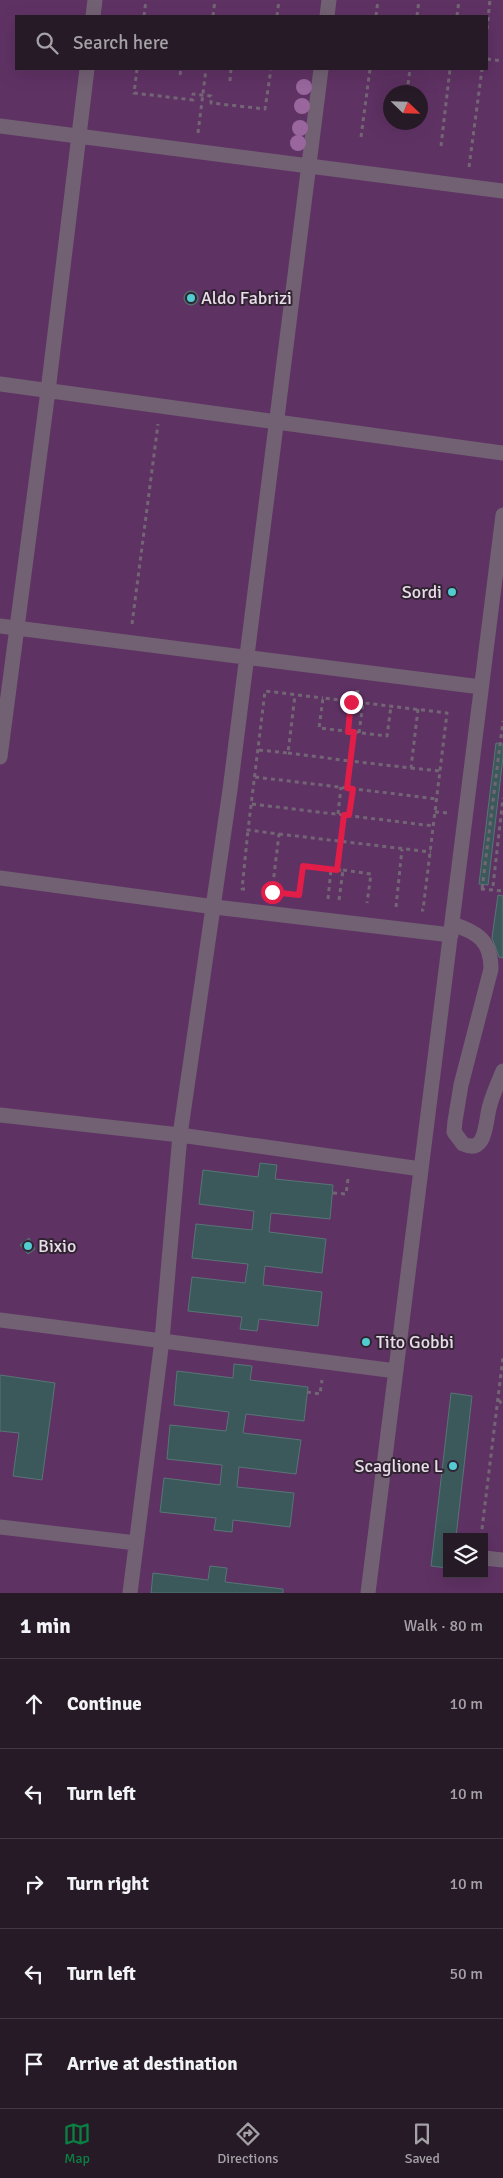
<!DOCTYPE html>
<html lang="en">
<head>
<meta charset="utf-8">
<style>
	:root { --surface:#261a26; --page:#2e232e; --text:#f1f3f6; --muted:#a4a1a7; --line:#423843; --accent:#0b8043 }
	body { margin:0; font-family:Signika,sans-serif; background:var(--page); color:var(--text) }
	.controls { position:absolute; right:15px; bottom:15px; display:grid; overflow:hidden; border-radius:0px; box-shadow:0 5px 20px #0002 }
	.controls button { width:45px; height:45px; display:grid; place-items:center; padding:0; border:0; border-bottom:1px solid var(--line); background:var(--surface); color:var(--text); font:25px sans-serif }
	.compass { position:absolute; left:383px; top:85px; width:45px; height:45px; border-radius:50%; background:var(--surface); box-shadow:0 5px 20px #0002; rotate:113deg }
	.stop { position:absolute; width:15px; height:15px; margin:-11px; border:4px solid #e11d48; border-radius:50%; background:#fff }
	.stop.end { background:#e11d48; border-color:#fff; box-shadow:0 1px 5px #0008 }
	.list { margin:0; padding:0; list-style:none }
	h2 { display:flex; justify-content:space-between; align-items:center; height:65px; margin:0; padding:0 20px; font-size:21px }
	h2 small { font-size:16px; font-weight:400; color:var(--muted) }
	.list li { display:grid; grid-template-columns:32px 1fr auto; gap:15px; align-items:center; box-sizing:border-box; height:90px; padding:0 20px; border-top:1px solid var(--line) }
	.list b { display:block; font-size:19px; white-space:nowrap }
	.list em { font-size:16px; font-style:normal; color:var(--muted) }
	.icon { flex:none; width:28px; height:28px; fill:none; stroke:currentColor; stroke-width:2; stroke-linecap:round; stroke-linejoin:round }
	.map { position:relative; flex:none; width:503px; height:1593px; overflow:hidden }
	.search { position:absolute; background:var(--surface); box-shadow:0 5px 20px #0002; left:15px; right:15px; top:15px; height:55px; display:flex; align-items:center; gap:12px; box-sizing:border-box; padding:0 18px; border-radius:0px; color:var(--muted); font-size:19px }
	.sheet { height:515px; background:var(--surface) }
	nav { display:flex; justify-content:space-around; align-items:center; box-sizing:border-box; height:70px; border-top:1px solid var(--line); background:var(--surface); font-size:14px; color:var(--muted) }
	nav a { display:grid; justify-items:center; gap:2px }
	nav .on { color:var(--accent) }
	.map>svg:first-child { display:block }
	.green { fill:#5f3264; fill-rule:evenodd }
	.building { fill:#3b595a; stroke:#577576 }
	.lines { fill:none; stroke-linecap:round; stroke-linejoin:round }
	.path { stroke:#736674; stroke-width:3; stroke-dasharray:4 4; stroke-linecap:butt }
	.minor { stroke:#726173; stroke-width:15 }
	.tree { fill:#99679e }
	.route { stroke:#e11d48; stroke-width:6 }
	.poi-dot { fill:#51ccd1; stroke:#322333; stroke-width:2 }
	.labels { text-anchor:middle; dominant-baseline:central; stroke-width:4; stroke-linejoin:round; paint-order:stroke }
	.poi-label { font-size:18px; fill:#e7dde8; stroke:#322333; text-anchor:start }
</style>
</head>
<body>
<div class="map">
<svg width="503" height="1593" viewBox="0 0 503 1593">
	<rect width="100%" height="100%" fill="#322333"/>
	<path class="green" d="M0,0H503V1593H0ZM16,16H487V69H16ZM390,92H420V122H390ZM447,1537H484V1574H447Z"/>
	<path class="building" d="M184 298a7 7 0 1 1 14 0a7 7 0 1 1-14 0Z
		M449,587L457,588L456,596L447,595Z
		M496,743L503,744V757L488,885L479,884Z
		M498,895L503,896V958L499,957L492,938Z
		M260,1163L277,1165L275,1179L333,1185L330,1219L271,1213L269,1232L326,1239L322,1273L265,1266L263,1285L322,1292L318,1326L259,1319L257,1331L240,1329L242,1317L188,1311L192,1277L245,1283L248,1264L192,1258L196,1224L252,1230L254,1211L199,1204L203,1170L258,1177Z
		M29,1238L35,1249L28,1254L20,1245Z
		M234,1364L252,1366L250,1380L308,1387L304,1421L246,1414L243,1433L301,1440L296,1474L239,1467L237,1487L294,1493L290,1527L233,1520L232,1532L214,1530L216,1518L160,1512L164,1478L220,1485L222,1465L167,1459L170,1425L226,1431L229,1412L174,1405L177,1371L233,1378Z
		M0,1375L55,1383L42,1480L13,1476L19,1433L0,1431Z
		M451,1393L472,1396L456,1537H447V1568L431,1566Z
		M210,1566L227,1568L225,1582L283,1589V1593H151L153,1573L208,1580Z"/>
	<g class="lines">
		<path class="path" d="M144,16L146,0
			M213,16L215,0
			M277,16L279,0
			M376,16L378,0
			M417,16L419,0
			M457,16L459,0
			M487,29L490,0
			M487,59L503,61
			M137,69L134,93L193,100V94L211,96V103L265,109L271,69
			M180,75L181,69
			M230,81L231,69
			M407,92L410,69
			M403,125L404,122
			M198,133L206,69
			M361,137L370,69
			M441,146L450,69
			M469,167L482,69
			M132,624L158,424
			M356,702L358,690
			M418,709L411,768L350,761L347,788L437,799
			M348,732L351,701
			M354,732L387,736L391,706
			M359,733L363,703
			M259,750L288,753L295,695
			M288,753L350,761L354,732L319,728L323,698L447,713L423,910H421
			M411,768L440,771
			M255,777L347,788
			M252,804L434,826
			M435,812L448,813
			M338,814L341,787
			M349,815L353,789
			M279,834L431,852
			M343,870L371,874L367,903
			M493,886L503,798
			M245,889H242L248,830
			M481,889L503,891
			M482,889L503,721
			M273,892H272L279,834L248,830L265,691L323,698
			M299,895L303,866L331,869
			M328,899L331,869L337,870
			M339,900L343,870H337L344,815
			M396,907L402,849
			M333,1193L346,1194L348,1179
			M307,1392L320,1394L322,1380
			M499,1400L503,1406
			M481,1537L503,1357"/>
		<path class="minor" d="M93,16L95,0
			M327,16L329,0
			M0,126L503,191
			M0,384L503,453
			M0,626L481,687
			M0,757L48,391L87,69
			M0,878L215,907L451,935
			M452,924C477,932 491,940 491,969L461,1085L455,1121L454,1132L463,1144C488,1155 485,1119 490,1105C493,1094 498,1083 503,1071
			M0,1115L180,1135L421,1169
			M0,1320L396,1371
			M0,1527L136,1543
			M484,1558L503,1560
			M130,1593L162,1340L180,1135L230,790L321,69
			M368,1593L503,515"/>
	</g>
	<g class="tree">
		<circle cx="304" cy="87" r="8"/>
		<circle cx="302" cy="106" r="8"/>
		<circle cx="300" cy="128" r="8"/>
		<circle cx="298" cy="143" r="8"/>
	</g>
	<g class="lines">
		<path class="route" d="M272,892L299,895L303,866L337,870L344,815H349L353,789L347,788L354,732H348L351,702"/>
	</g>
	<g class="poi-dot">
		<circle cx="191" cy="298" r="5"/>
		<circle cx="452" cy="592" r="5"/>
		<circle cx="28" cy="1246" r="5"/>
		<circle cx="366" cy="1342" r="5"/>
		<circle cx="453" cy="1466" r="5"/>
	</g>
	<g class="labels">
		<g class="poi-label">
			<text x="201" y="298">Aldo Fabrizi</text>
			<text x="442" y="592" text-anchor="end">Sordi</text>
			<text x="38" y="1246">Bixio</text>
			<text x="376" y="1342">Tito Gobbi</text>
			<text x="443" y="1466" text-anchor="end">Scaglione L</text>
		</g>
	</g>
</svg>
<div class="controls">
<button><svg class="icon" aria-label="layers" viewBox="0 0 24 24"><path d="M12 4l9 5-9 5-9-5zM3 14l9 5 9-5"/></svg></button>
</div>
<svg class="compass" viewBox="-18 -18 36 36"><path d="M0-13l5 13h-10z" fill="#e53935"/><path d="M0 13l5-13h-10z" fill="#a4a1a7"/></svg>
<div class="stop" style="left:272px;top:892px"></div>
<div class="stop end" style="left:351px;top:702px"></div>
<div class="search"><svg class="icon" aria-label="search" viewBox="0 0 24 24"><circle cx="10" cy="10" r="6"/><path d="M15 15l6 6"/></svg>Search here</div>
</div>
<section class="sheet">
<h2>1 min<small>Walk · 80 m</small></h2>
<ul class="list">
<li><svg class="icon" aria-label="ahead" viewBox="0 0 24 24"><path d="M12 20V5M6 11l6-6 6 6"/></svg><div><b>Continue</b></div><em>10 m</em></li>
<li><svg class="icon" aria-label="left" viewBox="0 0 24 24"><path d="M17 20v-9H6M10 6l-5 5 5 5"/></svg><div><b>Turn left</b></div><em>10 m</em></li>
<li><svg class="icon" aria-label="right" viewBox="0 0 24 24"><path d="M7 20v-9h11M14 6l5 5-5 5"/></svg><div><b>Turn right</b></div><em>10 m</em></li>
<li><svg class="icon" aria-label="left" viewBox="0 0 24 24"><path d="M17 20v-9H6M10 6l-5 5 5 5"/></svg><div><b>Turn left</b></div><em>50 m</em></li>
<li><svg class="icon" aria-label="arrive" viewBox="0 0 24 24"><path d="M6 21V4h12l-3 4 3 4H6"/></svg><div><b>Arrive at destination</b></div></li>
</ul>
</section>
<nav>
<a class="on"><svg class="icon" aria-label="map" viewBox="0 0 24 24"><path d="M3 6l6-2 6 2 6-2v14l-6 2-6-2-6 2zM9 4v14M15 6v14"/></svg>Map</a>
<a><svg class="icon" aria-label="directions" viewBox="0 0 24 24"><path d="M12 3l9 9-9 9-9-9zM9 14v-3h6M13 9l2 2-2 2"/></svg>Directions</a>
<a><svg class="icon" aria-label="saved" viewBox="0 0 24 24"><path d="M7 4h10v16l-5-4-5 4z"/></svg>Saved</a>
</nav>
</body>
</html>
